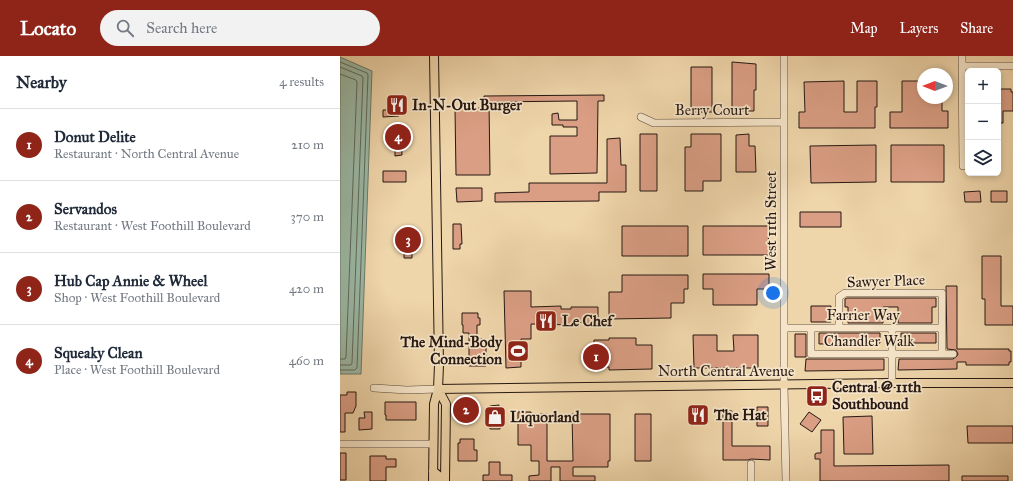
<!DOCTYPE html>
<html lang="en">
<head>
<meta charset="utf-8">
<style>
	:root { --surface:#fff; --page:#f2f2f3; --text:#1f2937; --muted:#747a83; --line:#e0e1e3; --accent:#8f2418 }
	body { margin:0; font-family:"IM FELL Great Primer",serif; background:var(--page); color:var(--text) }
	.controls { position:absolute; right:12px; top:12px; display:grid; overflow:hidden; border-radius:6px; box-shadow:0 2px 6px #0003 }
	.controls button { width:36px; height:36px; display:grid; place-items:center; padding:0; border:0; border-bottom:1px solid var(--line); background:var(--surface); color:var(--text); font:20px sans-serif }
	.compass { position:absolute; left:577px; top:12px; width:36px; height:36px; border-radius:50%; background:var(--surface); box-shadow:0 2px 6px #0003; rotate:270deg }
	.you { position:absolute; left:433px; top:237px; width:14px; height:14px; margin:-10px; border:3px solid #fff; border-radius:50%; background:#1a73e8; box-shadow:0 0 0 6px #1a73e833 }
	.badge { display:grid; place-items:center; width:26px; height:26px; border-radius:50%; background:var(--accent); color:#fff; font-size:13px; font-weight:700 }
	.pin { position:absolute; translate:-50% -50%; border:2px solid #fff; box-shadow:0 1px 4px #0006 }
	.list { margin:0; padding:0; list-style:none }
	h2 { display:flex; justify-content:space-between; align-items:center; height:52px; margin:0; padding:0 16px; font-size:17px }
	h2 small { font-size:13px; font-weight:400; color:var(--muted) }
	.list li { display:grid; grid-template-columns:26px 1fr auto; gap:12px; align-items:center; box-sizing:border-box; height:72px; padding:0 16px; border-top:1px solid var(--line) }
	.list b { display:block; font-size:15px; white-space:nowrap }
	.list p { margin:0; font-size:13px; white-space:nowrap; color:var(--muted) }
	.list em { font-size:13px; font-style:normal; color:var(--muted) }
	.icon { flex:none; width:22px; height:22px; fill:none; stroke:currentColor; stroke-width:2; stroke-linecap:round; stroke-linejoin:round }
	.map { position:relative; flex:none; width:673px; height:425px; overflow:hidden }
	header { display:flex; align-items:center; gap:24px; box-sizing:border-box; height:56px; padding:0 20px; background:var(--accent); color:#fff }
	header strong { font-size:19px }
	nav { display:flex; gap:22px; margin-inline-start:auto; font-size:14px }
	.search { width:280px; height:36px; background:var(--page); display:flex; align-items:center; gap:10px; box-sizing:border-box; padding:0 14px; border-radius:22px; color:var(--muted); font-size:15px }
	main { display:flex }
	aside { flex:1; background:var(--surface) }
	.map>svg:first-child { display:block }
	.water { fill:#9ab9a6; stroke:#6c796b }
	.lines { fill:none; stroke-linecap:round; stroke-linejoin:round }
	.shore { stroke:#60685c; stroke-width:1 }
	.building { fill:#da9e84; stroke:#261813 }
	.minor-casing { stroke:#584739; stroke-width:8 }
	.major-casing { stroke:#261813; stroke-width:10 }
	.minor { stroke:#f5e4c8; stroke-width:7 }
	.major { stroke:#efd5aa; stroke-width:8 }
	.labels { text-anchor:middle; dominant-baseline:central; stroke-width:3.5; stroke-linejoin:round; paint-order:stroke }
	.poi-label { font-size:15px; font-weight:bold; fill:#261813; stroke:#f5e4c8; text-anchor:start }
	.street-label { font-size:15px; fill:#261813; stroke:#f5e4c8 }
</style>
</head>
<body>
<header>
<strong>Locato</strong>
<div class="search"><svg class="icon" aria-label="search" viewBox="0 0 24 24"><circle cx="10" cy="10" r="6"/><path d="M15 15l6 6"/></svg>Search here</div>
<nav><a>Map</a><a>Layers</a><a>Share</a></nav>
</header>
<main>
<aside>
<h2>Nearby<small>4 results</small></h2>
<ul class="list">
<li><span class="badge">1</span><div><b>Donut Delite</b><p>Restaurant · North Central Avenue</p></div><em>210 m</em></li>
<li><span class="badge">2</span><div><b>Servandos</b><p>Restaurant · West Foothill Boulevard</p></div><em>370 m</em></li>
<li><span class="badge">3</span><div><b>Hub Cap Annie &amp; Wheel</b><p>Shop · West Foothill Boulevard</p></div><em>420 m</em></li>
<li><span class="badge">4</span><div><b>Squeaky Clean</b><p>Place · West Foothill Boulevard</p></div><em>460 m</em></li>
</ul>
</aside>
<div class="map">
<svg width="673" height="425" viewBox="0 0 673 425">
	<rect width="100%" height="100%" fill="#efd5aa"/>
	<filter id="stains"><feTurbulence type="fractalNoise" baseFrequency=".005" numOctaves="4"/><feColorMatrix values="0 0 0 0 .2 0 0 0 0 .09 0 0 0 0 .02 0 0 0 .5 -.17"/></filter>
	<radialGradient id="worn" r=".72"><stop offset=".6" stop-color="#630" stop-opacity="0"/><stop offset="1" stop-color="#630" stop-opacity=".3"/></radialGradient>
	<path class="water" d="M0,1L32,15L21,318H0Z"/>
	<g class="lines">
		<path class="shore" d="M0,6L27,17L28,19L17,312L15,314H0
			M0,11L22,20L23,22L12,307L11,309H0
			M0,18L16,24L17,26L6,301L5,303H0"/>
	</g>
	<path class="building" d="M392,6L416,8V34H414V55H392Z
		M351,11H372V56H351Z
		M504,25V56H517V25H537V51H535V72H459V56H465L464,26Z
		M562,25H583V42H602V55H608V72H550V56H562Z
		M658,33H671V36H673V55H663V67H658Z
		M264,39V45H258L257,117L210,118V80H237V71H223V69H212V58L218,57L219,64H237V45L149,46L150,119H116L115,53L144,52V40Z
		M54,42H60L61,56H58L59,60L43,61V54H54Z
		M55,74H61L62,99L55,100Z
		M300,78H317V135H300Z
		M351,78H381V125H363V135H345V91H351Z
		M409,78V90H415L416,116H396V79Z
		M280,82L281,109H286V136H259V145L155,146V137L189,136V127H267V83Z
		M536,89V126L471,127L470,90Z
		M551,89H604V126H551Z
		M43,115H66V126H43Z
		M116,132H142V145L117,146Z
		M640,135L641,146H625L624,136Z
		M651,135H667V146H651Z
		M460,156H501V171H460Z
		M113,168H121L122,188H120V193H113Z
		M282,170H348V200H282Z
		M363,170H428L429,199H363Z
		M64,176H72V202H64Z
		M642,200H661V250H673V269H645V243H642Z
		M363,218H429V233H417V249H373V233H363Z
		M282,219H348V233H344V247H331V262L269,263V236H282Z
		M606,230H617V293H669V295H671V306H669V309H626V306H617V313L558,314L559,303H613L617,300L618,298L616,294L607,293Z
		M164,235H191V251L221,250V253H231V251H258V268H247V266L234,267V269L191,268V283H181V311L166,312Z
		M507,242H596V251H592V267H558V251H543V267H508V251H505V243Z
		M471,250H491V266H471Z
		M122,257H138V262H140V269H137V283H146V310H129V277H123V269H122Z
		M479,277H540V287L479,288Z
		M561,277H596V287H561Z
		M455,278H466V301H455Z
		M353,279H377V295H394L393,279H418V312H354Z
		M269,282H296V289H312V313L269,314V311H254V284H269Z
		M466,303H544V314L465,315Z
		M7,336H16V350L13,357H5V376H0V339H7Z
		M45,346H76V364H46V359H45Z
		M119,349L132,350V357H128V358H119Z
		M159,349L160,373H150V350Z
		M353,350H364L366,351V366L350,367V352Z
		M417,351H428V370H417Z
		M383,355H392V390H430V404L411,403L408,404H383Z
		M24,356H32V373L19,374V362H25Z
		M178,356H191V358H207V405H233L232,358H270V405H268V411H233V420H255V425H220V411H211V425H189V420L199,419V405H191V389H178Z
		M469,356L481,364L472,376L460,368Z
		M295,358H311V405H295Z
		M532,360L533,398H504L503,361Z
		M627,370H673V387H628Z
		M481,374H494V410L609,409V425H480V403H475V398L477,397H481Z
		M120,383H134V394H137V405H118V387H120Z
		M0,397H6V424H0Z
		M30,400H46V403H56V411H46V425H30Z
		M149,406H160V419H172V425H143V419H149Z
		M622,420H668V425H622Z"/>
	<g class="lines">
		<g class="minor-casing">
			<path id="minor" d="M444,0V329L446,425
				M622,0L623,110
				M623,10H673
				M301,61L314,67L444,66
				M445,272H602
				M471,272V298H613
				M499,272V241L505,237H602V298
				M552,272V327
				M34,332L67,334L98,333
				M0,388H93
				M411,425V408"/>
		</g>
		<g class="major-casing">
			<path id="major" d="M98,333L552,327H673
				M98,333L106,348L105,425
				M93,415L98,419L99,425
				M93,425L94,348L98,333L99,309L94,0"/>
		</g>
		<use href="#minor" class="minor"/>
		<use href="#major" class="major"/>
	</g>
	<defs>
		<g id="restaurant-square" transform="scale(1.15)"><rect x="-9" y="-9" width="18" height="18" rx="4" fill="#8f2418" stroke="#f5e4c8"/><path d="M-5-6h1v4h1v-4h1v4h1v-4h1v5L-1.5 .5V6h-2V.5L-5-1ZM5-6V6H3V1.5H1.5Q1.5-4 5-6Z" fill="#fff"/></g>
		<g id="stadium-square" transform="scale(1.15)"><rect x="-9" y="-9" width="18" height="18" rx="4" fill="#8f2418" stroke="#f5e4c8"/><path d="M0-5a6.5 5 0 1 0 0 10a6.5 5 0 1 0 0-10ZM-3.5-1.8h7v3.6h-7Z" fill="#fff"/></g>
		<g id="bus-square" transform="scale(1.15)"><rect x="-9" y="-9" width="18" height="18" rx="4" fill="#8f2418" stroke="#f5e4c8"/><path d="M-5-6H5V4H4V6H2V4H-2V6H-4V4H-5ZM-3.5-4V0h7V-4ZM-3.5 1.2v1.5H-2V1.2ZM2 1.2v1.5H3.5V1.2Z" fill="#fff"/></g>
		<g id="shop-square" transform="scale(1.15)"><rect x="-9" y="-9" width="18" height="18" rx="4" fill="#8f2418" stroke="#f5e4c8"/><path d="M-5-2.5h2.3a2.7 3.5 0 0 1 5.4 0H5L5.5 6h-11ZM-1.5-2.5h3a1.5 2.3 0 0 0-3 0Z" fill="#fff"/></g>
	</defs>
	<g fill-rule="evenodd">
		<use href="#restaurant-square" x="57" y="49"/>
		<use href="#restaurant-square" x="206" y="265"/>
		<use href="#stadium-square" x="178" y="295"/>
		<use href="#bus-square" x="477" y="340"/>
		<use href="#restaurant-square" x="358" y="359"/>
		<use href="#shop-square" x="155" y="361"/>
	</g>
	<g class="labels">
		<g class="poi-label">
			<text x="72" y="49">In-N-Out Burger</text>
			<text x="222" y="265">Le Chef</text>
			<text x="162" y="286" text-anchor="end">The Mind-Body<tspan x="162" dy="17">Connection</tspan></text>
			<text x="492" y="331">Central @ 11th<tspan x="492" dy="17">Southbound</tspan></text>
			<text x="374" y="359">The Hat</text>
			<text x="170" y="361">Liquorland</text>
		</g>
		<g class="street-label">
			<text x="372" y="54">Berry Court</text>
			<text transform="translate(431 165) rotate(-90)">West 11th Street</text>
			<text transform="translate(546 225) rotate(-2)">Sawyer Place</text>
			<text x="523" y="259">Farrier Way</text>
			<text x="529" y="285">Chandler Walk</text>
			<text x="386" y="315">North Central Avenue</text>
		</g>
	</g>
	<rect width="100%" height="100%" filter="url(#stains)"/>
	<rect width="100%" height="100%" fill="url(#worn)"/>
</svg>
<div class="controls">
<button>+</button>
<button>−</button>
<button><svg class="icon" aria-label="layers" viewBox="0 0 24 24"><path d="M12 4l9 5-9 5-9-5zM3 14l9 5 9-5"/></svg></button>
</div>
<svg class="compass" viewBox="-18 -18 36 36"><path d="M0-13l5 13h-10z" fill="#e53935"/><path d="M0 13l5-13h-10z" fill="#747a83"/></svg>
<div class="you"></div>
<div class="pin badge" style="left:256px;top:301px">1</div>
<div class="pin badge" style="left:126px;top:354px">2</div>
<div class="pin badge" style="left:68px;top:184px">3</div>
<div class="pin badge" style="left:58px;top:81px">4</div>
</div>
</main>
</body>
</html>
